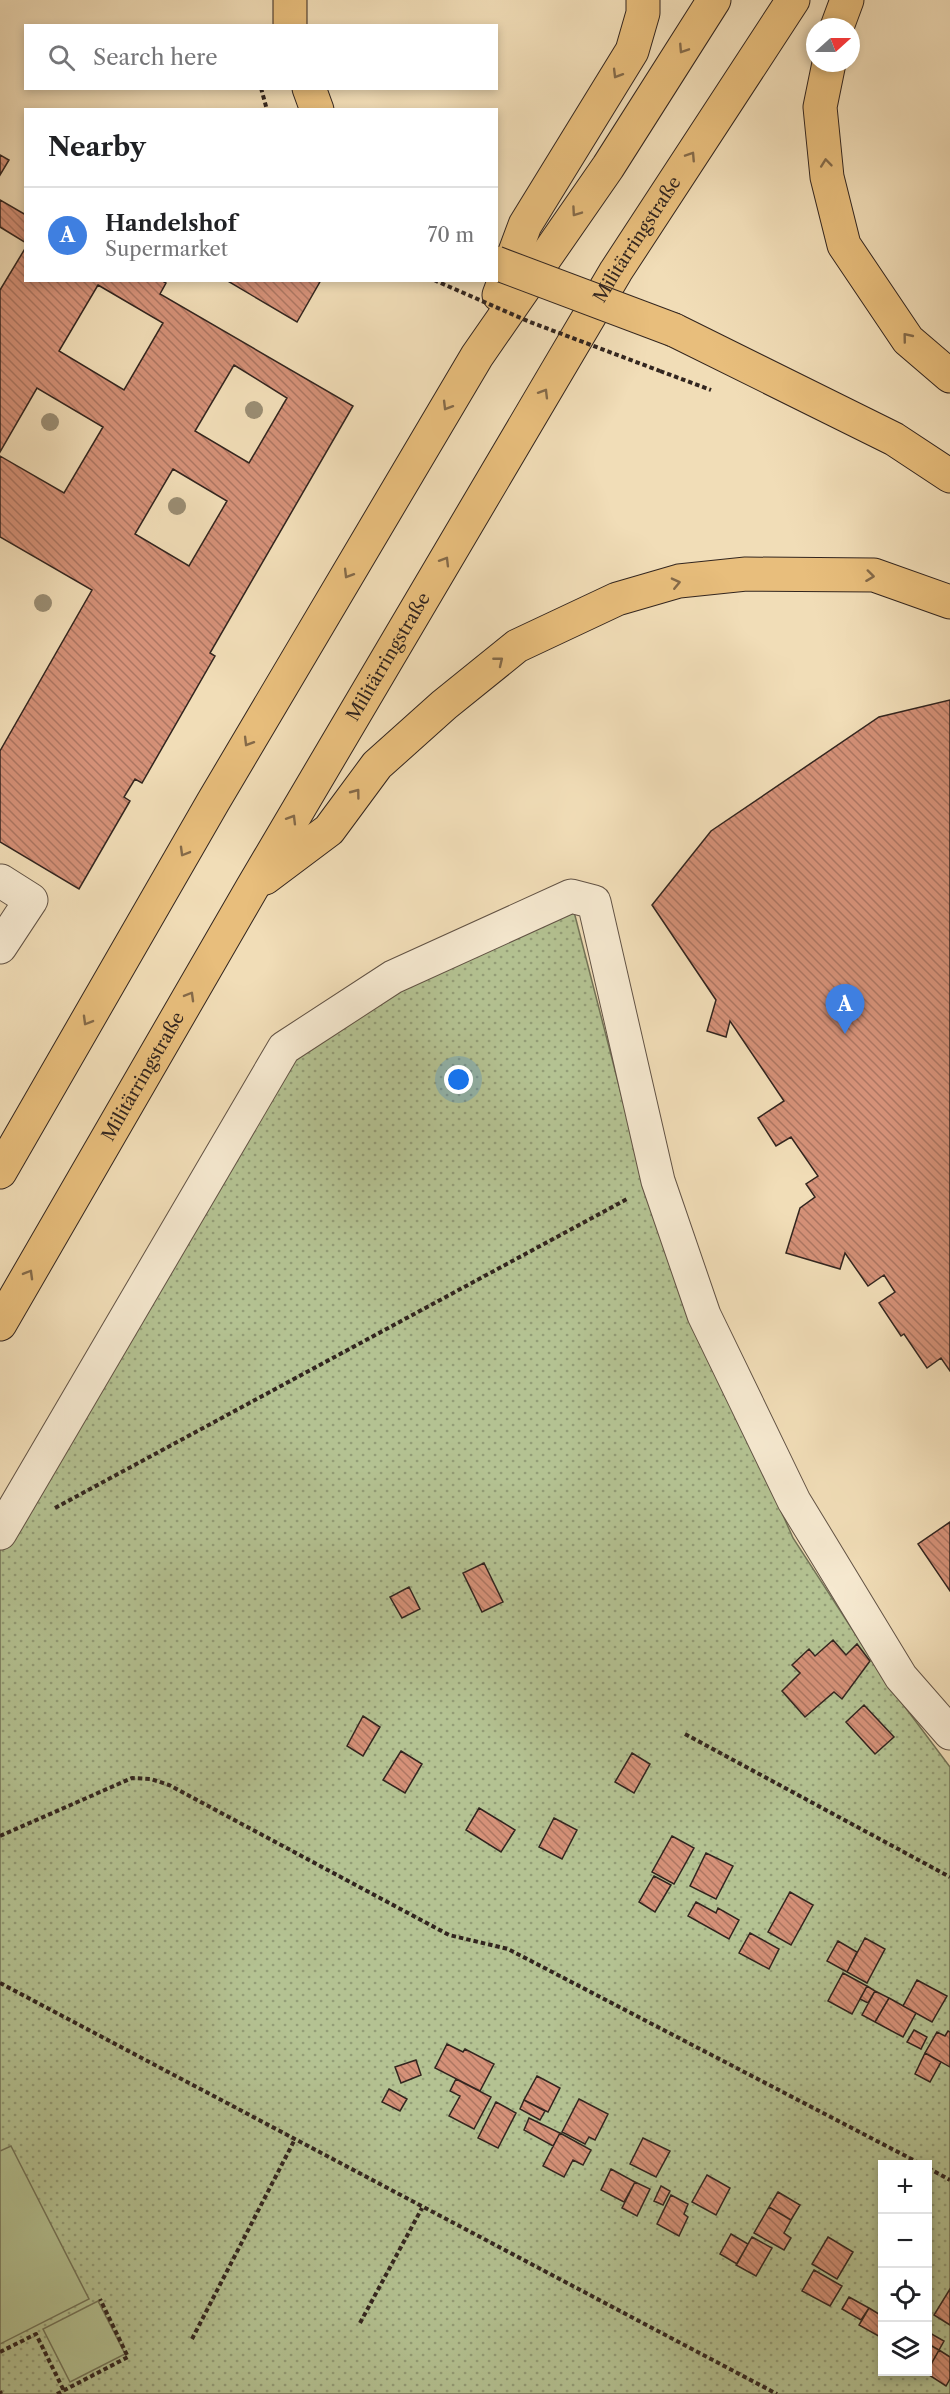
<!DOCTYPE html>
<html lang="en">
<head>
<meta charset="utf-8">
<style>
	:root { --surface:#fff; --page:#f6f6f6; --text:#202124; --muted:#757577; --line:#e0e0e0; --accent:#8f2418 }
	body { margin:0; font-family:"Libre Caslon Text",serif; background:var(--page); color:var(--text) }
	.controls { position:absolute; right:18px; bottom:18px; display:grid; overflow:hidden; border-radius:0px; box-shadow:0 3px 9px #0003 }
	.controls button { width:54px; height:54px; display:grid; place-items:center; padding:0; border:0; border-bottom:2px solid var(--line); background:var(--surface); color:var(--text); font:30px sans-serif }
	.compass { position:absolute; left:806px; top:18px; width:54px; height:54px; border-radius:50%; background:var(--surface); box-shadow:0 3px 9px #0003; rotate:69deg }
	.you { position:absolute; left:459px; top:1080px; width:21px; height:21px; margin:-15px; border:4px solid #fff; border-radius:50%; background:#1a73e8; box-shadow:0 0 0 9px #1a73e833 }
	.badge { display:grid; place-items:center; width:39px; height:39px; border-radius:50%; background:var(--accent); color:#fff; font-size:20px; font-weight:700 }
	.pin { position:absolute; translate:-50% -50px; filter:drop-shadow(0 2px 3px #0008) }
	.pin::after { content:''; position:absolute; top:32px; width:21px; height:18px; background:inherit; clip-path:polygon(0 0,100% 0,50% 100%) }
	.list { margin:0; padding:0; list-style:none }
	h2 { display:flex; justify-content:space-between; align-items:center; height:78px; margin:0; padding:0 24px; font-size:26px }
	h2 small { font-size:20px; font-weight:400; color:var(--muted) }
	.list li { display:grid; grid-template-columns:39px 1fr auto; gap:18px; align-items:center; box-sizing:border-box; height:96px; padding:0 24px; border-top:2px solid var(--line) }
	.list b { display:block; font-size:22px; white-space:nowrap }
	.list p { margin:0; font-size:20px; white-space:nowrap; color:var(--muted) }
	.list em { font-size:20px; font-style:normal; color:var(--muted) }
	.icon { flex:none; width:33px; height:33px; fill:none; stroke:currentColor; stroke-width:2; stroke-linecap:round; stroke-linejoin:round }
	.map { position:relative; flex:none; width:950px; height:2394px; overflow:hidden }
	.search { position:absolute; background:var(--surface); box-shadow:0 3px 9px #0003; left:24px; top:24px; width:474px; height:66px; display:flex; align-items:center; gap:15px; box-sizing:border-box; padding:0 21px; border-radius:0px; color:var(--muted); font-size:22px }
	.panel { position:absolute; background:var(--surface); box-shadow:0 3px 9px #0003; left:24px; top:108px; width:474px; height:174px; border-radius:0px }
	.map>svg:first-child { display:block }
	.park { fill:url(#park-dots); stroke:#737458; stroke-width:1.5; fill-rule:evenodd }
	.pitch { fill:#b4c292; stroke:#737458; stroke-width:1.5 }
	.building { fill:url(#building-back-hatch); stroke:#32251f; stroke-width:1.5; fill-rule:evenodd }
	.lines { fill:none; stroke-linecap:round; stroke-linejoin:round }
	.minor-casing { stroke:#625345; stroke-width:35 }
	.major-casing { stroke:#32251f; stroke-width:35 }
	.highway-casing { stroke:#32251f; stroke-width:35 }
	.path { stroke:#32251f; stroke-width:4; stroke-dasharray:4.5 3; stroke-linecap:butt }
	.minor { stroke:#f6e9d0; stroke-width:33 }
	.major { stroke:#e8be7c; stroke-width:33 }
	.highway { stroke:#e8be7c; stroke-width:33 }
	.major-bridge-casing { stroke:#32251f; stroke-width:35; stroke-linecap:butt }
	.path-bridge { stroke:#32251f; stroke-width:4; stroke-dasharray:4.5 3; stroke-linecap:butt }
	.major-bridge { stroke:#e8be7c; stroke-width:33 }
	.tree { fill:#9a8d73 }
	.oneway { stroke:#846a49 }
	.labels { text-anchor:middle; dominant-baseline:central; stroke-width:4.5; stroke-linejoin:round; paint-order:stroke }
	.street-label { font-size:18px; fill:#32251f; stroke:#f6e9d0 }
</style>
</head>
<body>
<div class="map">
<svg width="950" height="2394" viewBox="0 0 950 2394">
	<defs>
		<pattern id="park-dots" width="8" height="8" patternUnits="userSpaceOnUse" patternTransform="scale(1.5)"><rect width="8" height="8" fill="#b4c292"/><path d="M2 2h.1M6 6h.1" fill="none" stroke="#939d77" stroke-width="1.8" stroke-linecap="round"/></pattern>
		<pattern id="building-back-hatch" width="6" height="6" patternUnits="userSpaceOnUse" patternTransform="scale(1.5)"><rect width="6" height="6" fill="#d59178"/><path d="M-1 5l2 2M0 0l6 6M5-1l2 2" fill="none" stroke="#ad7662"/></pattern>
	</defs>
	<rect width="100%" height="100%" fill="#f1ddb7"/>
	<filter id="stains"><feTurbulence type="fractalNoise" baseFrequency=".00333" numOctaves="4"/><feColorMatrix values="0 0 0 0 .2 0 0 0 0 .09 0 0 0 0 .02 0 0 0 .5 -.17"/></filter>
	<radialGradient id="worn" r=".72"><stop offset=".6" stop-color="#630" stop-opacity="0"/><stop offset="1" stop-color="#630" stop-opacity=".3"/></radialGradient>
	<path class="park" d="M572,904L632,1136L697,1319L793,1538L887,1683L950,1767V2394H0V1533L284,1048ZM882,2164H928V2372H882Z"/>
	<path class="pitch" d="M11,2146L89,2299L0,2344V2151Z
		M98,2301L125,2354L70,2382L43,2329Z"/>
	<path class="building" d="M0,155L9,160L0,175Z
		M0,200L26,215V243L0,227Z
		M26,247V280H161L166,283L160,294L353,406L210,653L215,656L142,783L135,779L124,797L130,801L79,889L0,842V751L92,590L0,537V456L64,493L103,427L37,388L0,452V290ZM98,285L163,323L124,390L59,351ZM234,365L287,398L249,463L195,431ZM173,469L227,501L189,566L135,534Z
		M226,280H321L297,322Z
		M950,700V1371L941,1358L927,1368L904,1334L901,1336L879,1303L895,1292L884,1275L868,1286L845,1253L840,1269L786,1253L800,1208L815,1197L806,1184L818,1176L791,1137L776,1146L758,1118L784,1101L730,1021L726,1037L707,1031L716,1000L652,905L711,831L879,717Z
		M950,1522V1591L918,1544Z
		M484,1563L503,1602L482,1612L463,1573Z
		M409,1587L420,1609L402,1618L390,1597Z
		M833,1640L846,1655L857,1644L870,1661L842,1699L834,1692L805,1717L782,1691L800,1673L792,1665L809,1649L815,1656Z
		M864,1705L894,1737L875,1754L846,1722Z
		M363,1716L380,1727L363,1756L347,1746Z
		M401,1751L422,1764L405,1793L383,1780Z
		M632,1753L650,1764L634,1793L615,1782Z
		M479,1808L515,1830L501,1852L466,1830Z
		M554,1818L577,1830L562,1859L539,1847Z
		M672,1836L694,1848L674,1884L652,1872Z
		M706,1853L733,1866L716,1899L690,1886Z
		M654,1876L671,1885L655,1912L639,1902Z
		M790,1892L813,1905L791,1945L768,1932Z
		M696,1902L716,1913L718,1908L739,1920L729,1939L688,1916Z
		M750,1933L779,1949L769,1969L739,1953Z
		M865,1938L885,1949L867,1983L847,1972Z
		M838,1941L857,1952L847,1972L827,1961Z
		M843,1973L867,1986L852,2014L828,2001Z
		M917,1980L947,1996L932,2022L903,2006Z
		M867,1986L875,1991L868,2003L860,1999Z
		M875,1991L889,1998L875,2022L862,2015Z
		M889,1998L916,2013L903,2037L875,2022Z
		M914,2030L927,2037L921,2049L907,2042Z
		M948,2031L950,2032V2067L925,2053L937,2032L945,2036Z
		M447,2044L463,2052L465,2049L494,2064L480,2091L435,2068Z
		M925,2053L941,2062L930,2082L915,2074Z
		M416,2060L421,2075L401,2083L395,2067Z
		M537,2076L560,2088L548,2112L524,2100Z
		M456,2079L491,2097L474,2129L449,2116L460,2096L450,2091Z
		M389,2089L407,2099L400,2111L382,2102Z
		M579,2099L608,2114L595,2140L589,2137L585,2144L562,2132Z
		M524,2100L545,2111L540,2120L520,2109Z
		M496,2102L516,2113L498,2148L478,2138Z
		M529,2118L560,2133L553,2146L524,2130Z
		M560,2133L591,2150L583,2165L573,2160L564,2177L543,2166Z
		M643,2138L670,2151L656,2177L630,2164Z
		M611,2169L635,2182L624,2202L601,2190Z
		M707,2175L730,2188L716,2215L692,2202Z
		M635,2182L650,2189L637,2216L622,2208Z
		M661,2186L670,2191L663,2205L654,2201Z
		M778,2192L800,2205L791,2220L769,2207Z
		M671,2195L688,2204L684,2214L688,2217L679,2236L657,2224Z
		M769,2207L791,2220L784,2233L791,2238L784,2250L754,2233Z
		M731,2234L748,2244L737,2264L720,2254Z
		M752,2237L772,2248L756,2276L736,2265Z
		M828,2237L853,2252L837,2279L812,2264Z
		M814,2270L842,2286L830,2306L802,2291Z
		M950,2289V2325L934,2315Z
		M849,2297L869,2308L861,2320L842,2309Z
		M869,2308L882,2316V2338L859,2325Z
		M928,2332L944,2341L939,2350L928,2344Z
		M928,2344L939,2350L928,2370Z
		M939,2350L950,2357V2379L946,2386L926,2373Z"/>
	<g class="lines">
		<g class="minor-casing">
			<path id="minor" d="M0,883L1,881L31,900L0,947
				M0,1533L284,1048L393,977L571,896L594,902L658,1181L704,1315L794,1501L901,1677L950,1733"/>
		</g>
		<g class="major-casing">
			<path id="major" d="M290,26V0
				M309,88L317,110
				M674,330L894,439L950,476"/>
		</g>
		<g class="highway-casing">
			<g id="highway">
				<path d="M837,27L847,0"/>
				<path d="M829,63L820,107L827,177L844,245L908,340L950,376"/>
				<path d="M499,295L525,225L632,51L643,13V0"/>
				<path d="M265,878L329,830L377,765L444,705L517,646L617,599L679,581L746,574L874,575L950,602"/>
				<path d="M0,1172L213,802L477,356L608,167L714,0"/>
				<path id="s1" d="M0,1324L252,888L616,271L793,0"/>
			</g>
		</g>
		<path class="path" d="M261,88L267,110
			M660,371L711,390
			M55,1508L629,1198
			M685,1734L950,1877
			M0,1836L132,1778L151,1779L169,1785L449,1935L508,1949L921,2164
			M0,1983L777,2394
			M928,2168L950,2180
			M360,2323L422,2208
			M192,2339L294,2141
			M0,2352L36,2334L64,2391
			M0,2391L1,2394
			M57,2394L128,2357L100,2299"/>
		<use href="#minor" class="minor"/>
		<use href="#major" class="major"/>
		<use href="#highway" class="highway"/>
		<g class="major-bridge-casing">
			<path id="major-bridge" d="M496,263L674,330"/>
		</g>
		<path class="path-bridge" d="M434,280L530,322L660,371"/>
		<use href="#major-bridge" class="major-bridge"/>
	</g>
	<g class="tree">
		<circle cx="254" cy="410" r="9"/>
		<circle cx="50" cy="422" r="9"/>
		<circle cx="177" cy="506" r="9"/>
		<circle cx="43" cy="603" r="9"/>
	</g>
	<defs><path id="oneway-chevron" d="M-2-3.5L2.5 0L-2 3.5" fill="none" stroke-width="1.6" stroke-linecap="round" stroke-linejoin="round" transform="scale(1.5)"/></defs>
	<g class="oneway">
		<use href="#oneway-chevron" transform="translate(683 49) rotate(123)"/>
		<use href="#oneway-chevron" transform="translate(617 74) rotate(121)"/>
		<use href="#oneway-chevron" transform="translate(691 156) rotate(-57)"/>
		<use href="#oneway-chevron" transform="translate(826 163) rotate(-96)"/>
		<use href="#oneway-chevron" transform="translate(576 212) rotate(125)"/>
		<use href="#oneway-chevron" transform="translate(907 337) rotate(-129)"/>
		<use href="#oneway-chevron" transform="translate(544 393) rotate(-59)"/>
		<use href="#oneway-chevron" transform="translate(447 406) rotate(121)"/>
		<use href="#oneway-chevron" transform="translate(445 561) rotate(-59)"/>
		<use href="#oneway-chevron" transform="translate(348 574) rotate(121)"/>
		<use href="#oneway-chevron" transform="translate(870 576) rotate(7)"/>
		<use href="#oneway-chevron" transform="translate(676 583) rotate(-13)"/>
		<use href="#oneway-chevron" transform="translate(499 661) rotate(-39)"/>
		<use href="#oneway-chevron" transform="translate(248 742) rotate(121)"/>
		<use href="#oneway-chevron" transform="translate(356 793) rotate(-53)"/>
		<use href="#oneway-chevron" transform="translate(292 819) rotate(-59)"/>
		<use href="#oneway-chevron" transform="translate(184 852) rotate(120)"/>
		<use href="#oneway-chevron" transform="translate(190 996) rotate(-60)"/>
		<use href="#oneway-chevron" transform="translate(87 1021) rotate(120)"/>
		<use href="#oneway-chevron" transform="translate(29 1274) rotate(-60)"/>
	</g>
	<g class="labels">
		<g class="street-label">
			<text stroke="none"><textPath href="#s1" startOffset="1258">Militärringstraße</textPath></text>
			<text stroke="none"><textPath href="#s1" startOffset="772">Militärringstraße</textPath></text>
			<text stroke="none"><textPath href="#s1" startOffset="286">Militärringstraße</textPath></text>
		</g>
	</g>
	<rect width="100%" height="100%" filter="url(#stains)"/>
	<rect width="100%" height="100%" fill="url(#worn)"/>
</svg>
<div class="controls">
<button>+</button>
<button>−</button>
<button><svg class="icon" aria-label="locate" viewBox="0 0 24 24"><circle cx="12" cy="12" r="6"/><path d="M12 2v4M12 18v4M2 12h4M18 12h4"/></svg></button>
<button><svg class="icon" aria-label="layers" viewBox="0 0 24 24"><path d="M12 4l9 5-9 5-9-5zM3 14l9 5 9-5"/></svg></button>
</div>
<svg class="compass" viewBox="-18 -18 36 36"><path d="M0-13l5 13h-10z" fill="#e53935"/><path d="M0 13l5-13h-10z" fill="#757577"/></svg>
<div class="you"></div>
<div class="pin badge" style="left:845px;top:1034px;background:#3f7fe0">A</div>
<div class="search"><svg class="icon" aria-label="search" viewBox="0 0 24 24"><circle cx="10" cy="10" r="6"/><path d="M15 15l6 6"/></svg>Search here</div>
<section class="panel">
<h2>Nearby<small></small></h2>
<ul class="list">
<li><span class="badge" style="background:#3f7fe0">A</span><div><b>Handelshof</b><p>Supermarket</p></div><em>70 m</em></li>
</ul>
</section>
</div>
</body>
</html>
